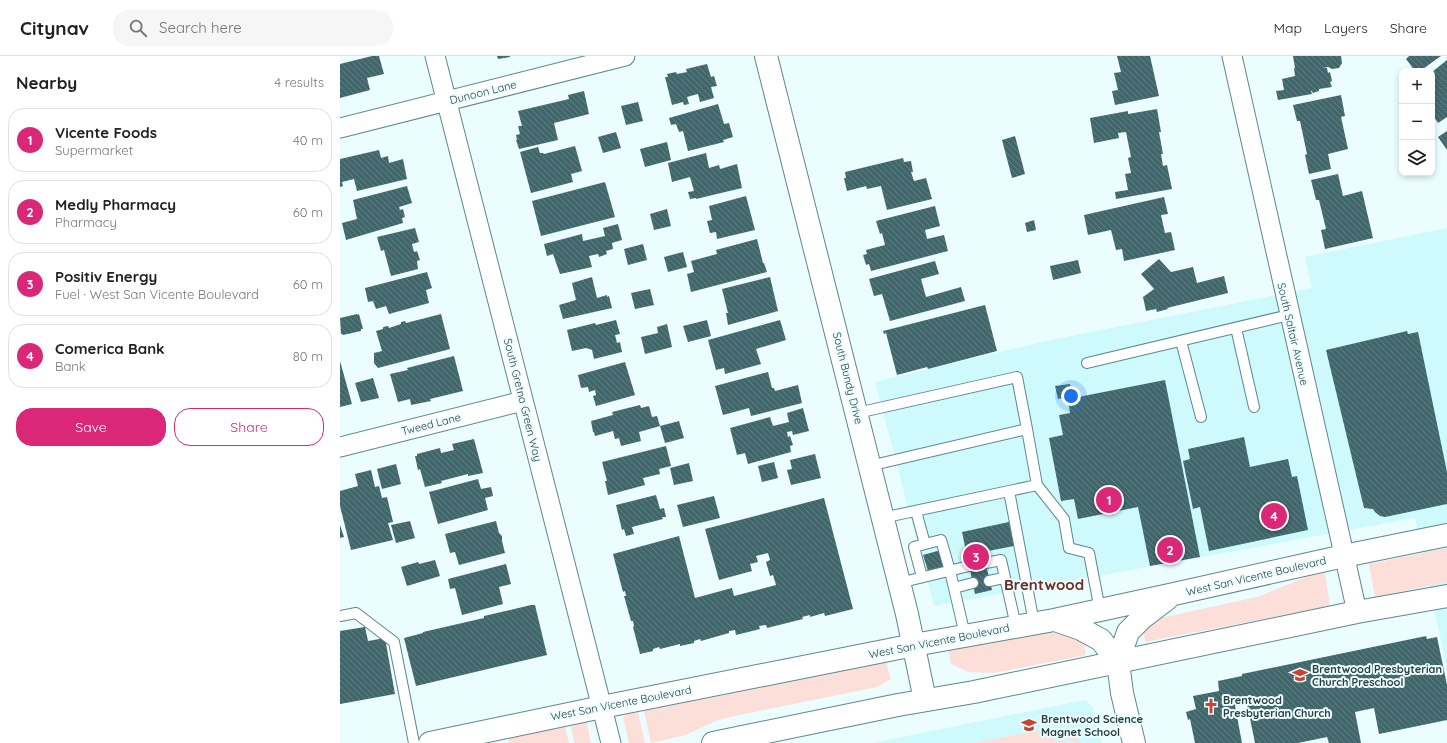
<!DOCTYPE html>
<html lang="en">
<head>
<meta charset="utf-8">
<style>
	:root { --surface:#fff; --page:#f6f6f6; --text:#202124; --muted:#757577; --line:#e0e0e0; --accent:#db2777 }
	body { margin:0; font-family:Quicksand,sans-serif; background:var(--page); color:var(--text) }
	.controls { position:absolute; right:12px; top:12px; display:grid; overflow:hidden; border-radius:8px; box-shadow:0 2px 6px #0003 }
	.controls button { width:36px; height:36px; display:grid; place-items:center; padding:0; border:0; border-bottom:1px solid var(--line); background:var(--surface); color:var(--text); font:20px sans-serif }
	.you { position:absolute; left:731px; top:340px; width:14px; height:14px; margin:-10px; border:3px solid #fff; border-radius:50%; background:#1a73e8; box-shadow:0 0 0 6px #1a73e833 }
	.badge { display:grid; place-items:center; width:26px; height:26px; border-radius:50%; background:var(--accent); color:#fff; font-size:13px; font-weight:700 }
	.pin { position:absolute; translate:-50% -50%; border:2px solid #fff; box-shadow:0 1px 4px #0006 }
	.list { margin:0; padding:0; list-style:none }
	h2 { display:flex; justify-content:space-between; align-items:center; height:52px; margin:0; padding:0 16px; font-size:17px }
	h2 small { font-size:13px; font-weight:400; color:var(--muted) }
	.list li { display:grid; grid-template-columns:26px 1fr auto; gap:12px; align-items:center; box-sizing:border-box; height:64px; margin:0 8px 8px; padding:0 8px; border:1px solid var(--line); border-radius:16px }
	.list b { display:block; font-size:15px; white-space:nowrap }
	.list p { margin:0; font-size:13px; white-space:nowrap; color:var(--muted) }
	.list em { font-size:13px; font-style:normal; color:var(--muted) }
	.actions { display:flex; gap:8px; padding:12px 16px }
	.actions a { flex:1; padding:9px 0; border:1px solid var(--accent); border-radius:16px; text-align:center; font-size:14px; color:var(--accent) }
	.actions .main { background:var(--accent); color:#fff }
	.icon { flex:none; width:22px; height:22px; fill:none; stroke:currentColor; stroke-width:2; stroke-linecap:round; stroke-linejoin:round }
	.map { position:relative; flex:none; width:1107px; height:687px; overflow:hidden }
	header { display:flex; align-items:center; gap:24px; box-sizing:border-box; height:56px; padding:0 20px; background:var(--surface); border-bottom:1px solid var(--line) }
	header strong { font-size:19px }
	nav { display:flex; gap:22px; margin-inline-start:auto; font-size:14px }
	.search { width:280px; height:36px; background:var(--page); display:flex; align-items:center; gap:10px; box-sizing:border-box; padding:0 14px; border-radius:16px; color:var(--muted); font-size:15px }
	main { display:flex }
	aside { flex:1; background:var(--surface) }
	.map>svg:first-child { display:block }
	.built { fill:#cef9fd }
	.green { fill:#fddfda }
	.building { fill:url(#building-back-hatch) }
	.lines { fill:none; stroke-linecap:round; stroke-linejoin:round }
	.service-casing { stroke:#5e878b; stroke-width:12 }
	.minor-casing { stroke:#5e878b; stroke-width:21 }
	.tertiary-casing { stroke:#5e878b; stroke-width:24 }
	.secondary-casing { stroke:#5e878b; stroke-width:24 }
	.service { stroke:#fff; stroke-width:10 }
	.minor { stroke:#fff; stroke-width:19 }
	.tertiary { stroke:#fff; stroke-width:22 }
	.secondary { stroke:#fff; stroke-width:22 }
	.labels { text-anchor:middle; dominant-baseline:central; stroke-width:4; stroke-linejoin:round; paint-order:stroke }
	.street-label { font-size:11px; fill:#2d3e40; stroke:#ebfdfe }
	.poi-label { font-size:11px; font-weight:bold; fill:#2d3e40; stroke:#ebfdfe; text-anchor:start }
	.district-label { font-size:15px; font-weight:bold; fill:#702b22; stroke:#ebfdfe }
</style>
</head>
<body>
<header>
<strong>Citynav</strong>
<div class="search"><svg class="icon" aria-label="search" viewBox="0 0 24 24"><circle cx="10" cy="10" r="6"/><path d="M15 15l6 6"/></svg>Search here</div>
<nav><a>Map</a><a>Layers</a><a>Share</a></nav>
</header>
<main>
<aside>
<h2>Nearby<small>4 results</small></h2>
<ul class="list">
<li><span class="badge">1</span><div><b>Vicente Foods</b><p>Supermarket</p></div><em>40 m</em></li>
<li><span class="badge">2</span><div><b>Medly Pharmacy</b><p>Pharmacy</p></div><em>60 m</em></li>
<li><span class="badge">3</span><div><b>Positiv Energy</b><p>Fuel · West San Vicente Boulevard</p></div><em>60 m</em></li>
<li><span class="badge">4</span><div><b>Comerica Bank</b><p>Bank</p></div><em>80 m</em></li>
</ul>
<div class="actions"><a class="main">Save</a><a>Share</a></div>
</aside>
<div class="map">
<svg width="1107" height="687" viewBox="0 0 1107 687">
	<defs>
		<pattern id="building-back-hatch" width="6" height="6" patternUnits="userSpaceOnUse"><rect width="6" height="6" fill="#40686c"/><path d="M-1 5l2 2M0 0l6 6M5-1l2 2" fill="none" stroke="#607f82"/></pattern>
	</defs>
	<rect width="100%" height="100%" fill="#ebfdfe"/>
	<path class="built" d="M1107,172V614L1075,462L594,550L535,326L706,285L972,232L965,201Z
		M745,644L753,651L762,687H532Z"/>
	<path class="green" d="M1107,492V526L1035,541L1029,508Z
		M985,517L990,550L805,586L803,573L816,563L917,541L966,521Z
		M703,576C719,577 730,578 744,588L746,599L654,617L628,616L611,608L608,594Z
		M546,606L551,623L537,631L390,661L375,665L346,679L311,687L304,655Z
		M298,656L305,687H289L283,661L287,658Z
		M243,667H247L251,687H234L231,670Z
		M225,671L229,687H169L168,682Z
		M713,672C725,674 733,678 741,687C729,687 726,680 714,679L715,686L723,684L727,687H633Z"/>
	<path class="building" d="M32,0H39L44,18L27,22L30,34L0,42V8Z
		M157,0H170V1L158,3Z
		M777,0H810L819,40L775,49L772,35L778,34L774,17L781,16Z
		M953,0H1001L1002,7L999,12L992,13L988,11L983,12H987L988,17L990,16L992,25L990,26L992,31L979,33V35L973,37L972,35H971L972,38L938,44L936,35L944,34L942,23L955,20L954,12H955Z
		M1069,0H1101L1080,15H1075L1066,3Z
		M1107,4V61L1098,67L1092,58V16Z
		M367,8L371,21L374,20L377,30L371,31L374,42L360,46L358,38L347,41L349,48L344,49L343,46L332,49L325,21H328L327,18L336,16L337,18L347,16L346,13Z
		M244,35L249,58L214,67L218,84L179,93L176,84H177L176,79L180,78L178,70H182L178,55L229,43L228,39Z
		M1001,39L1005,60L1001,61L1008,93L988,98L991,113L969,118L965,99L967,98L960,65H957L953,49Z
		M298,46L303,65L286,69L281,50Z
		M378,48L384,68L389,67L393,81L383,84L384,86L348,95L343,75L339,76L336,68L331,69L329,62Z
		M817,53L821,76H819L823,98H821L823,110L827,109L832,133L776,143L775,136L788,134L785,118L791,117L788,102L791,101L786,76L778,77L779,82L754,87L750,62L788,55V58Z
		M1107,75V94L1098,81Z
		M276,76L281,92L263,97L258,81Z
		M675,80L685,118L672,122L662,84Z
		M327,86L331,104L305,111L300,93Z
		M235,90L242,115L231,118L233,126L191,137L180,96L198,91L200,97H203L204,98Z
		M39,94L41,102L48,100L49,107L63,103L67,123L17,135L14,123L2,126L3,130L0,131V103Z
		M366,97L369,112L379,109L380,113L397,108L402,132L356,143V142L350,143L348,136L354,135L350,121L332,126L328,107Z
		M563,102L564,106L571,105L573,116H571L574,125L586,122L592,143L547,154L541,130L527,133L526,130L507,135L504,122H506L505,116Z
		M998,118L1003,140L1022,135L1033,182L985,193L981,174L986,173L979,144H976L971,124Z
		M265,126L275,161L201,180L192,145Z
		M67,130L72,147L59,151L60,154L63,153L65,161L62,162L63,167L6,184L2,167L17,163L13,144Z
		M406,140L415,174L377,183L376,176L370,177L367,165L372,164L369,150Z
		M824,141L828,158L821,159L825,177L831,176L835,194L784,205L782,193L776,194L771,174L748,179L744,159Z
		M595,150L600,170L585,174L587,183L604,179L608,195L531,215L529,208L526,209L523,199L527,198L526,194L545,189L542,177L540,178L536,165Z
		M327,153L331,170L314,174L310,158Z
		M694,164L696,174L687,176L685,167Z
		M278,168L282,184L272,187L273,193L266,195L267,198L259,201L258,198L249,200L252,211L220,218L213,198L207,200L204,188L242,178L243,185L265,180L263,172Z
		M75,172L79,186L72,188L74,196L77,195L80,204L77,205L78,213L51,220L44,194L41,195L37,181Z
		M417,183L423,207H424L427,216L351,236L347,218L354,216L351,205L377,198L376,194Z
		M303,188L307,204L288,209L284,193Z
		M343,196L347,211L328,216L324,201Z
		M819,203L831,216L853,211L857,227L884,220L888,237L827,252L828,253L817,256L816,253L806,255L803,241L814,233L801,218Z
		M738,204L741,217L713,224L710,210Z
		M595,205L599,218L581,223L586,241L621,231L625,245L550,265L542,238L534,240L529,223Z
		M87,216L92,232L86,234L89,247L49,258L46,250L36,253L33,245L28,246L25,232Z
		M252,221L257,242L267,239V241L269,240L272,252L223,263L219,249L236,244L232,227Z
		M430,221L438,255L388,269L386,257H388L382,233Z
		M310,233L314,249L295,253L291,237Z
		M645,249L657,295L588,313L587,311L557,319L546,277L544,278L543,275Z
		M101,258L110,293L38,312L34,307V297L42,295L36,275L43,273V271L48,270L49,272L61,268V266L65,265L66,267Z
		M17,259L19,258L23,273H21V275L3,279L2,278H1L0,262L17,258Z
		M276,264L280,278L275,279L277,287L280,286L282,296L254,303L252,294L246,292L232,295L227,274L255,267L256,269Z
		M367,264L371,280L348,286L343,270Z
		M440,264L446,284L416,293L421,308L385,318L384,312L376,314L368,284Z
		M327,268L332,291L305,298L301,281L318,277L317,271Z
		M1067,275L1068,278L1078,276L1107,416V448L1045,461L1040,460L1035,456L1033,453L1024,452L986,294Z
		M114,300L123,335L90,343L91,345L71,349L70,343L58,346L50,318L68,314L67,312Z
		M0,305L12,348L0,351Z
		M285,306L295,339L256,350L253,340L256,339L255,334L249,336L248,331L241,332L238,319Z
		M428,316L432,332H434L435,335L458,329L462,347L411,360L409,352L383,359L375,330Z
		M33,322L39,342L21,346L15,327Z
		M825,324L860,501L810,510L798,451L738,463L734,443L721,445L709,382L723,379L719,359L730,357L728,343Z
		M730,328L733,340L718,343L715,330Z
		M300,349L301,352L309,350L312,361L317,360L320,370L299,376L301,385L281,390L279,382L275,383L273,375L255,380L254,376H253L251,365L273,359L272,356Z
		M463,352L469,375L453,379L452,375L447,376L448,381L450,380L453,389L450,390L451,396L408,408L405,397L397,399L390,372L430,361L433,370L449,366L447,357Z
		M339,365L344,382L325,387L320,370Z
		M904,381L910,411L948,403L952,421L957,420L968,474L869,495L860,451L853,453L843,405L850,403L848,393Z
		M134,383L143,417L128,420V418L101,425L102,427L85,431L80,413L78,414L75,400H77V398L100,392L101,397L114,394L112,388Z
		M326,390L331,410L319,413L320,418L303,422L305,429L268,439L265,425H267L262,406Z
		M475,398L481,422L451,429L447,414L452,413L450,404Z
		M434,406L438,422L422,426L418,410Z
		M349,407L353,425L334,429L330,412Z
		M56,408L61,428L42,433L37,413Z
		M31,414L35,431L39,430L42,442L47,441L53,466L48,467L53,484L11,494L0,450V435L18,430L15,418Z
		M138,423L141,433L151,431L152,435L153,440L145,442L148,454L98,468L89,436Z
		M316,439L320,453L324,452L326,461H322L323,463L292,471L294,478L286,480L284,473L282,474L276,449Z
		M374,440L380,462L343,471L337,449Z
		M484,442L513,553L485,560L484,557L470,561V559L462,561L463,563L427,572L426,569L419,570L420,573L396,579L395,574L389,575V577L361,585L360,583L354,585V587L340,590V588L320,593L319,591L313,593V595L300,598L293,571L294,570L293,565H291L284,540H286L285,535L283,536L273,498L339,480L355,542L392,532L394,540L436,529L433,519L430,520L426,506L430,504L428,497L416,500L418,506L410,508L412,515L379,524L365,473Z
		M70,465L75,482L56,487L51,469Z
		M156,465L159,477L162,480V485L165,497L119,509L115,496L110,497L105,478Z
		M669,466L674,490L643,496L652,534L635,538L622,476Z
		M0,469L4,481L0,482Z
		M601,494L605,511L588,515L583,499Z
		M95,504L100,520L67,530L61,511L78,506L79,508Z
		M166,508L171,528L159,531L163,548L122,559L115,532L110,533L108,523Z
		M191,549H195L207,599L76,630L64,582L83,577V576L144,562V560Z
		M25,571L28,585L45,582L55,638L0,648V575Z
		M1086,580L1087,583L1097,581L1107,629V664L1039,678L1034,652L1015,656L1021,687H989L987,681L958,687H915L907,648L895,650L902,687H855L850,663L848,664L846,656L856,653L853,640L879,635L878,625L902,620V618Z"/>
	<g class="lines">
		<g class="service-casing">
			<path id="service" d="M896,272L914,351
				M841,285L861,361
				M747,307L949,259
				M517,357L677,321L687,373
				M529,410L687,373L697,429L724,463L729,492L749,497L760,554
				M669,435L697,429
				M576,455L585,488L601,484L610,515L625,579
				M542,462L669,435L694,567
				M646,507L661,504L676,570
				M582,521L574,491L585,488
				M649,525L664,522
				M559,527L629,510
				M614,532L633,527
				M0,560L16,557L54,586L74,687"/>
		</g>
		<g class="minor-casing">
			<path id="minor" d="M95,0L271,687
				M892,0L1017,556
				M0,72L285,0
				M0,391L183,345"/>
		</g>
		<g class="tertiary-casing">
			<path id="tertiary" d="M426,0L567,558L585,644
				M778,606L782,637L794,687"/>
		</g>
		<g class="secondary-casing">
			<path id="secondary" d="M715,564L741,573L761,584L778,606
				M778,606L788,576L802,562L827,543
				M90,687L262,651L574,589L714,564L834,538L1004,500L1107,479
				M373,687L558,649L634,636L1017,556L1107,540"/>
		</g>
		<use href="#service" class="service"/>
		<use href="#minor" class="minor"/>
		<use href="#tertiary" class="tertiary"/>
		<use href="#secondary" class="secondary"/>
	</g>
	<defs>
		<g id="school-bare" transform="scale(1.2)"><path d="M0-5L7-2L0 1L-7-2ZM-4 1L0 2.5L4 1V4Q0 6-4 4Z" fill="#cd4131" stroke="#ebfdfe" stroke-width="2.5" paint-order="stroke"/></g>
		<g id="church-bare" transform="scale(1.2)"><path d="M-1.2-6h2.4v3.5h3.3v2.4h-3.3V6h-2.4V-.1h-3.3v-2.4h3.3Z" fill="#cd4131" stroke="#ebfdfe" stroke-width="2.5" paint-order="stroke"/></g>
	</defs>
	<g fill-rule="evenodd">
		<use href="#school-bare" x="960" y="619"/>
		<use href="#church-bare" x="871" y="650"/>
		<use href="#school-bare" x="689" y="669"/>
	</g>
	<g class="labels">
		<g class="street-label">
			<text transform="translate(143 36) rotate(-14)">Dunoon Lane</text>
			<text transform="translate(953 278) rotate(77)">South Saltair Avenue</text>
			<text transform="translate(508 322) rotate(76)">South Bundy Drive</text>
			<text transform="translate(183 344) rotate(76)">South Gretna Green Way</text>
			<text transform="translate(91 368) rotate(-14)">Tweed Lane</text>
			<text transform="translate(916 520) rotate(-13)">West San Vicente Boulevard</text>
			<text transform="translate(599 585) rotate(-11)">West San Vicente Boulevard</text>
			<text transform="translate(281 647) rotate(-11)">West San Vicente Boulevard</text>
		</g>
		<g class="poi-label">
			<text x="972" y="613">Brentwood Presbyterian<tspan x="972" dy="13">Church Preschool</tspan></text>
			<text x="883" y="644">Brentwood<tspan x="883" dy="13">Presbyterian Church</tspan></text>
			<text x="701" y="663">Brentwood Science<tspan x="701" dy="13">Magnet School</tspan></text>
		</g>
		<g class="district-label">
			<text x="704" y="528">Brentwood</text>
		</g>
	</g>
</svg>
<div class="controls">
<button>+</button>
<button>−</button>
<button><svg class="icon" aria-label="layers" viewBox="0 0 24 24"><path d="M12 4l9 5-9 5-9-5zM3 14l9 5 9-5"/></svg></button>
</div>
<div class="you"></div>
<div class="pin badge" style="left:769px;top:444px">1</div>
<div class="pin badge" style="left:830px;top:494px">2</div>
<div class="pin badge" style="left:636px;top:501px">3</div>
<div class="pin badge" style="left:934px;top:460px">4</div>
</div>
</main>
</body>
</html>
